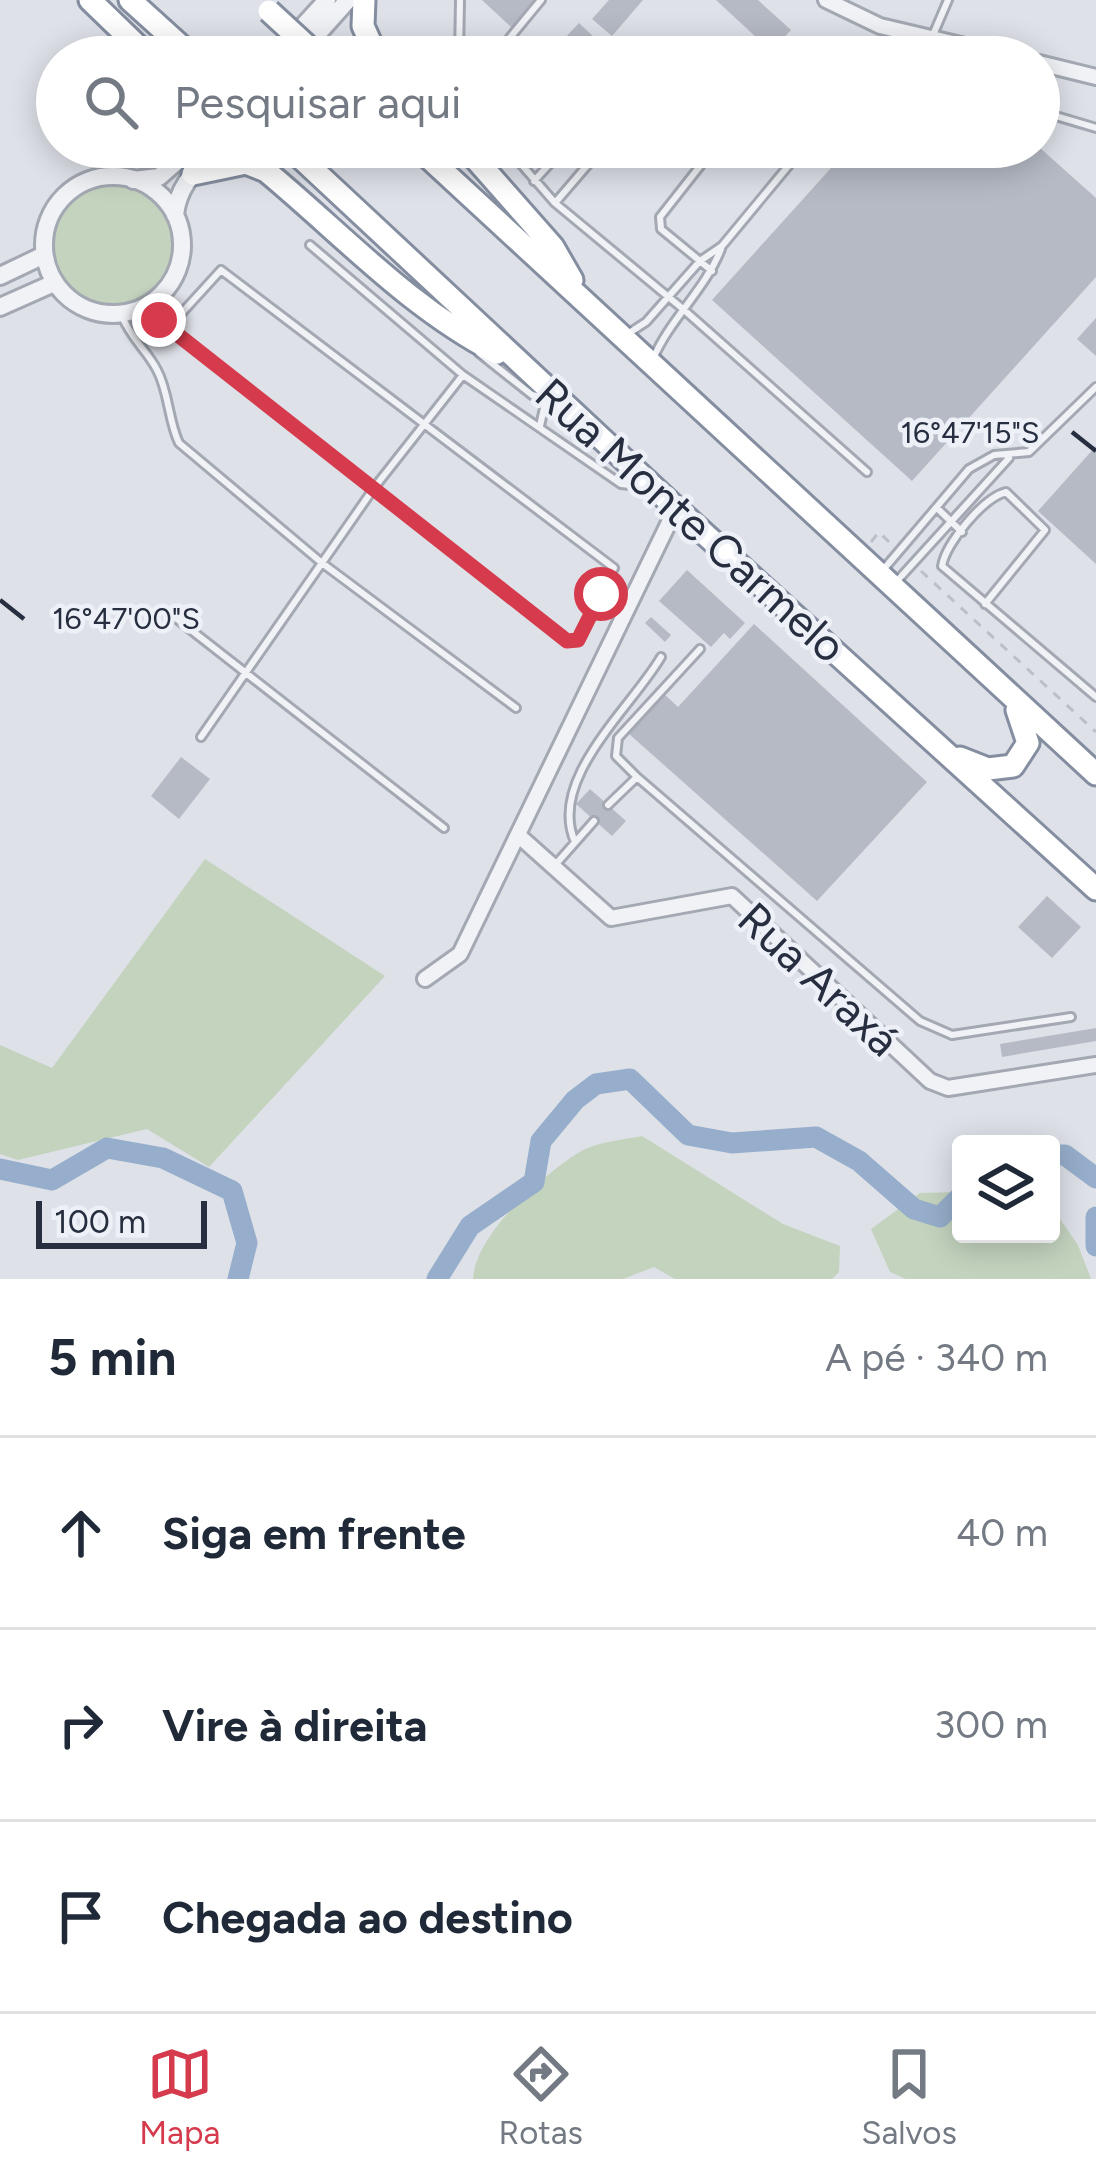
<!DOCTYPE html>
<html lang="pt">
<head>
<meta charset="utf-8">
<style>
	:root { --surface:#fff; --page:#f2f2f3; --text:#1f2937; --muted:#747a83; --line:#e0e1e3; --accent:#d53b4c }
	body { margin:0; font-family:Figtree,sans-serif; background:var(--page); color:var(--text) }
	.controls { position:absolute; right:36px; bottom:36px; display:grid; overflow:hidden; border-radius:12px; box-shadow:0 6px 30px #0003 }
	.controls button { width:108px; height:108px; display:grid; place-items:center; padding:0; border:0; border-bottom:3px solid var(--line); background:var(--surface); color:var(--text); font:60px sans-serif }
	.scale { position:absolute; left:36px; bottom:30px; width:171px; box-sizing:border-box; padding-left:12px; border:6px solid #262e40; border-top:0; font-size:33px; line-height:42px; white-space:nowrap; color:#262e40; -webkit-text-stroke:9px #edf0f6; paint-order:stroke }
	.stop { position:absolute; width:36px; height:36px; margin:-27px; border:9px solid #d53b4c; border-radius:50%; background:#fff }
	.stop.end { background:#d53b4c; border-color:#fff; box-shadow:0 3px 12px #0008 }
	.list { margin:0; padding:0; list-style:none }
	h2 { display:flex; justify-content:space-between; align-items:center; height:156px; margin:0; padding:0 48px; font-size:51px }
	h2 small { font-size:39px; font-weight:400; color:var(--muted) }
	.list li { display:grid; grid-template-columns:78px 1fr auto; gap:36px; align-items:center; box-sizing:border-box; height:192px; padding:0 48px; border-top:3px solid var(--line) }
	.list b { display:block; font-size:45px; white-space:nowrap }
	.list em { font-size:39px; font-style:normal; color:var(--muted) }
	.icon { flex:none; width:66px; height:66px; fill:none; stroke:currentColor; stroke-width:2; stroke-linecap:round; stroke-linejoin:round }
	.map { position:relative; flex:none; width:1096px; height:1279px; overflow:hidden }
	.search { position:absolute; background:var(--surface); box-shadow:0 6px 30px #0003; left:36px; right:36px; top:36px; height:132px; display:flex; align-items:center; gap:30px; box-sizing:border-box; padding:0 42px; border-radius:66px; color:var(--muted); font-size:45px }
	.sheet { height:732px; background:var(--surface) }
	nav { display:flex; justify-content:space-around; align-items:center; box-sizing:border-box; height:168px; border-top:3px solid var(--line); background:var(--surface); font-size:33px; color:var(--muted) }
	nav a { display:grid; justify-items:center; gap:6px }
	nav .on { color:var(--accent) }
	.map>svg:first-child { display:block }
	.green { fill:#c3d3be }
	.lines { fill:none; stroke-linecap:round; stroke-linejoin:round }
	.river { stroke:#96aecb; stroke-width:21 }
	.building { fill:#b5bac5 }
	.service-casing { stroke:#a3a8b2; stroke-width:12 }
	.minor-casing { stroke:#a3a8b2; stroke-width:20 }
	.tertiary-casing { stroke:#a3a8b2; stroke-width:22 }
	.trunk-casing { stroke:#848ea0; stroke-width:27 }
	.path { stroke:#bcbfc7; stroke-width:3; stroke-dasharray:9 9; stroke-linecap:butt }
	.service { stroke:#f1f2f6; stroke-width:6 }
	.minor { stroke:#f1f2f6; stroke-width:14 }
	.tertiary { stroke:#f1f2f6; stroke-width:16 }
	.trunk { stroke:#fff; stroke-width:21 }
	.trunk-bridge-casing { stroke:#848ea0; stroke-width:27; stroke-linecap:butt }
	.trunk-bridge { stroke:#fff; stroke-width:21 }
	.route { stroke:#d53b4c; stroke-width:15 }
	.ticks { fill:none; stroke:#262e40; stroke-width:4.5 }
	.labels { text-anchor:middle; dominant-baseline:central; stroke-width:9; stroke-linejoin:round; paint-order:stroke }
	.street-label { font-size:45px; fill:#262e40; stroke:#edf0f6 }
	.ticks-label { font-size:30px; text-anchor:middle; fill:#262e40; stroke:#edf0f6; stroke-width:9; stroke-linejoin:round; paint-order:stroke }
</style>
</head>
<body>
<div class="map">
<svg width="1096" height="1279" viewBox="0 0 1096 1279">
	<rect width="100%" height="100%" fill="#dee1e8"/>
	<path class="green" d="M50 246a61 61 0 1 1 122 0a61 61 0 1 1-122 0Z
		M205,859L385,976L209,1167L147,1129L18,1160L0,1154V1045L52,1068Z
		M642,1136L783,1224L840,1246L839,1272L832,1279H675L654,1267L623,1279H473C475,1234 542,1176 578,1153C595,1142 623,1140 642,1136Z
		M961,1192V1234H1051V1206L1078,1245L1091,1279H906L890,1272L871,1229L920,1193Z"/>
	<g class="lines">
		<path class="river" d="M1051,1155H1065L1096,1178
			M0,1169L52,1180L107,1148L163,1158L232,1191L247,1243L238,1279
			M1096,1217V1246
			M437,1279L470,1226L534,1182L541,1141L575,1100L596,1084L630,1079L688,1135L732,1143L816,1137L859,1161L914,1209L940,1217L961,1196"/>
	</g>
	<path class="building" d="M482,0H536L511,27Z
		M609,0H643L612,36L592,19Z
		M716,0H758L791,30L771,51Z
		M579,23L598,41L583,57H547Z
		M850,147H1039L1096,198V277L912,481L712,300Z
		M1096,318V356L1077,339Z
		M1096,446V564L1038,511Z
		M687,570L745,623L730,639L724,633L711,647L659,601Z
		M651,617L671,635L665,642L645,623Z
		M754,624L927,782L817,901L628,733L664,694L678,707Z
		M181,757L210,779L179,819L151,796Z
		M590,789L626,821L612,836L576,804Z
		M1047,896L1081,927L1052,958L1018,927Z
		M1096,1028V1041L1002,1057L1000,1044Z"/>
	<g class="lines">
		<g class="service-casing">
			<path id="service" d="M933,35L948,0
				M459,57L460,0
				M494,57L541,0
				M701,57C724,35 741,46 767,57
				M1039,111L1096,128
				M533,147L521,164L555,203L683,309L867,472
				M682,147L699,165
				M534,181L565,147
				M555,203L603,147
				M310,245L463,375
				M221,270L614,568L578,640L567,641L168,328Z
				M712,271L661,229L660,217L715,147
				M145,307L168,328
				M121,314C131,339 146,349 157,370C169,392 168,420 179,443L322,563L516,708
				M626,335L646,322L700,261L722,246L804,147
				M479,353L532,395L547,399
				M653,359C670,319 705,290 721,249
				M540,426L546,399
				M937,508L962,532
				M883,570L969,469L994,455L1029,452L1096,387
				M897,581L1009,458
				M985,604L1045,530L1006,492C983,498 946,543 942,566L1096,697
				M168,612L444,828
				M201,737L374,488L463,375L621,484L639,486
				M637,777L616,756L618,738L700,649
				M608,805L637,777L920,1021L952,1035L1071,1017
				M575,842C547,779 632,707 661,657
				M556,864L594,821"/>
		</g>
		<g class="minor-casing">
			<path id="minor" d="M826,0L880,26L1012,57
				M1039,63L1096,77
				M518,835L611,918L732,896L930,1081L948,1088L1096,1065
				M425,979L460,954L676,508"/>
		</g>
		<g class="tertiary-casing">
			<path id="tertiary" d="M275,57L327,0
				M297,57L348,0
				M44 245a69 69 0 1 1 138 0a69 69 0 1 1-138 0Z
				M133,180L159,177L192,148
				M175,215C178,185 197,169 217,147
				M0,276L44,255
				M0,307L54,283"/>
		</g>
		<g class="trunk-casing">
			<path id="trunk" d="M90,0L149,57
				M130,0L193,57
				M364,0L363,26L377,57
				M185,147L186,154
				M289,147L676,508L1096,889
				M417,147L1096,774
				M465,147L553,247L572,280
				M193,174L246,163L266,171C342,234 408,307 497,353
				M960,758L988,769L1013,766L1028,743L1017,710"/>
		</g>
		<path class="path" d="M871,542L879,532L893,546
			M921,571L1096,732"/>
		<use href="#service" class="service"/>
		<use href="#minor" class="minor"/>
		<use href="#tertiary" class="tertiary"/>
		<use href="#trunk" class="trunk"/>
		<g class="trunk-bridge-casing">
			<path id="trunk-bridge" d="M269,11L319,57"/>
		</g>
		<use href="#trunk-bridge" class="trunk-bridge"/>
	</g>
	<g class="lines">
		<path class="route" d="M159,320L567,641L578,640L601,594"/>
	</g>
	<path class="ticks" d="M1072,432L1096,451M0,600L24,619"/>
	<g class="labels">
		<g class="street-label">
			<text transform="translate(691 520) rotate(42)">Rua Monte Carmelo</text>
			<text transform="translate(819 979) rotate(43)">Rua Araxá</text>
		</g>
	</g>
	<g class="ticks-label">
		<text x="970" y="443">16°47'15"S</text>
		<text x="126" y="629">16°47'00"S</text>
	</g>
</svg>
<div class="controls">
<button><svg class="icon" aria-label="layers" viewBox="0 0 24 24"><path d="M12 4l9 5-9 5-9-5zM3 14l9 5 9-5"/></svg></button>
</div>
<div class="scale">100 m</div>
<div class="stop" style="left:601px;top:594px"></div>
<div class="stop end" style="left:159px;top:320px"></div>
<div class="search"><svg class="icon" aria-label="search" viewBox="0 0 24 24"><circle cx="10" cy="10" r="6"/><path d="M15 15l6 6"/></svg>Pesquisar aqui</div>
</div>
<section class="sheet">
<h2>5 min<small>A pé · 340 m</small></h2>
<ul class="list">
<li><svg class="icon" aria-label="ahead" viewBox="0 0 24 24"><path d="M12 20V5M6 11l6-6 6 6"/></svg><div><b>Siga em frente</b></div><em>40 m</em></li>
<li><svg class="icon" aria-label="right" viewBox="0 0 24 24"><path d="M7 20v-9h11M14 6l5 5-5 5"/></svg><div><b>Vire à direita</b></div><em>300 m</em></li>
<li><svg class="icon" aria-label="arrive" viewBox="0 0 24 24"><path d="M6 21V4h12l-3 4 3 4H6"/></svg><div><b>Chegada ao destino</b></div></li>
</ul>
</section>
<nav>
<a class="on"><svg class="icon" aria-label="map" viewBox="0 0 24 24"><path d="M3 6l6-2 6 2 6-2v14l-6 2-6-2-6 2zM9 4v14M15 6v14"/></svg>Mapa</a>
<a><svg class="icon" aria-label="directions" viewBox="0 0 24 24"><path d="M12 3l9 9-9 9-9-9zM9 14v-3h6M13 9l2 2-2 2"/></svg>Rotas</a>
<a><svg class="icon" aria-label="saved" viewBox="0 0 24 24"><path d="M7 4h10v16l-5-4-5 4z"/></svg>Salvos</a>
</nav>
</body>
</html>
